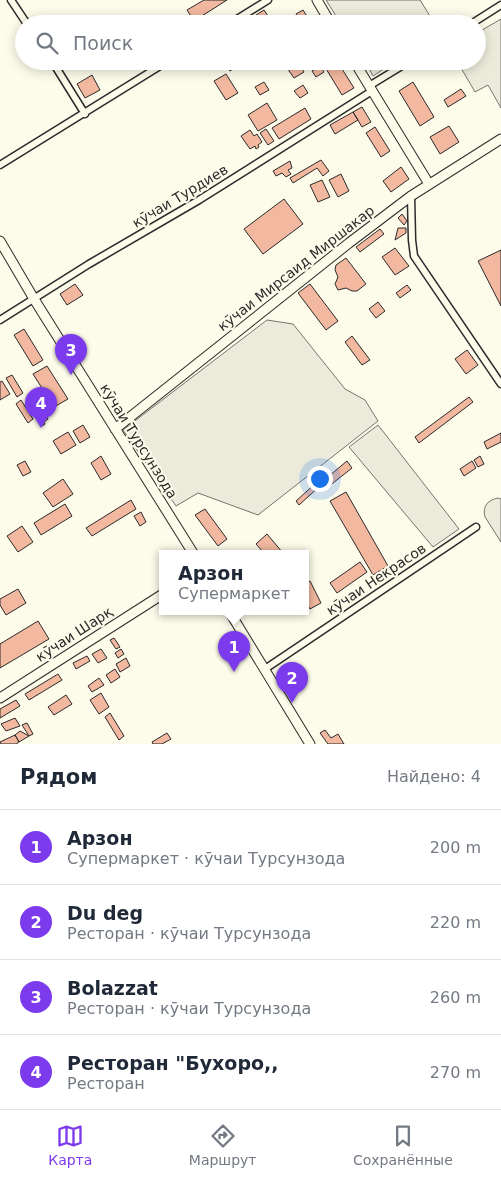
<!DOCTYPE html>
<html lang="ru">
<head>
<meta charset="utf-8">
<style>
	:root { --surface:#fff; --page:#f6f6f7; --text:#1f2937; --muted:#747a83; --line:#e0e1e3; --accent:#7c3aed }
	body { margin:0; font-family:"DejaVu Sans",sans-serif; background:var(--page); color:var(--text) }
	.you { position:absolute; left:319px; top:478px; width:18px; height:18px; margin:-12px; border:4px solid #fff; border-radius:50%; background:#1a73e8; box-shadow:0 0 0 8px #1a73e833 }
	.badge { display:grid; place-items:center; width:32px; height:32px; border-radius:50%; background:var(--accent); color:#fff; font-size:16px; font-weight:700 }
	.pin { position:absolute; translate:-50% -41px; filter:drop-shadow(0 1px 2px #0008) }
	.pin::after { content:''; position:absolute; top:26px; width:18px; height:15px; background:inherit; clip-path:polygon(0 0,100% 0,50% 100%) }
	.popup { position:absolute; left:159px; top:550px; width:150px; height:65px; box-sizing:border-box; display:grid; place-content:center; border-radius:0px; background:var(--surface); filter:drop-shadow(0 1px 4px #0005); font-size:16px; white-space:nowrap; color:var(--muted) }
	.popup b { font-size:19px; color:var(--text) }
	.popup::after { content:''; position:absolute; left:50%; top:100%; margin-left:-10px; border:10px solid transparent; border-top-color:var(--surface) }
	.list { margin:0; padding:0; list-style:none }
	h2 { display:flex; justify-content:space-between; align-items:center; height:65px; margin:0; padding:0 20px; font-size:21px }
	h2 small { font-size:16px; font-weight:400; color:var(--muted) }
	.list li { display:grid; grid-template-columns:32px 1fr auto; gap:15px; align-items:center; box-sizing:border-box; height:75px; padding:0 20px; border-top:1px solid var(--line) }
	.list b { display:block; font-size:19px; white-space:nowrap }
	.list p { margin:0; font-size:16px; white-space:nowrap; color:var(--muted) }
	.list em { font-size:16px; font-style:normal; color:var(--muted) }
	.icon { flex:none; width:28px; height:28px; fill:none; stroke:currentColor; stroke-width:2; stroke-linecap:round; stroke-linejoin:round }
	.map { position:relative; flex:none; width:501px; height:744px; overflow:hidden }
	.search { position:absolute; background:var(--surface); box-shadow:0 2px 12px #0003; left:15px; right:15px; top:15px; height:55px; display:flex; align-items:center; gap:12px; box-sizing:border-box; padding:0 18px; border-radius:28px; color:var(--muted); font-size:19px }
	.sheet { height:365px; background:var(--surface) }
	nav { display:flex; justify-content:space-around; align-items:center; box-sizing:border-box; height:70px; border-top:1px solid var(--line); background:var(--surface); font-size:14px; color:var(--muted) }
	nav a { display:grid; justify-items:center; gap:2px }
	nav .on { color:var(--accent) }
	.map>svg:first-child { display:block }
	.green { fill:#ecebdb; stroke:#74746e }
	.building { fill:#f2b8a0; stroke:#2b2b2b }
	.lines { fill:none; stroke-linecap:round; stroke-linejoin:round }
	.street-casing { stroke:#2b2b2b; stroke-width:9 }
	.secondary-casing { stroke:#2b2b2b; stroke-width:11 }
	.street { stroke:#fdfbea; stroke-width:6 }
	.secondary { stroke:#fdfbea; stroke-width:9 }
	.labels { text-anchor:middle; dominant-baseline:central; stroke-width:4; stroke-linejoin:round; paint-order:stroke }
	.street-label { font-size:14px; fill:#2b2b2b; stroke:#fdfbea }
</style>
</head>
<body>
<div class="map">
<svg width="501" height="744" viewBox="0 0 501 744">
	<rect width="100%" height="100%" fill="#fdfbea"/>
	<path class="green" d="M326,0H420L435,24H341Z
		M501,19V108L488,85L475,92L457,61H477V33Z
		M365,61H396L373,76Z
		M267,320L293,324L345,389L365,400L378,421L258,515L198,493L176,506L123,430Z
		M378,425L459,529L433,547L349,447Z
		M498,498L501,499V542L485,517C482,506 488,500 498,498Z"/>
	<path class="building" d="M204,0H227L194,21L187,10Z
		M264,10L270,19L262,24L256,15Z
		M303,10L312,24H302L296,14Z
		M231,61H237L239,65L230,71L225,64Z
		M297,61L304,72L294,78L287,68Z
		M303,61H314L306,66Z
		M334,61H337L354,88L342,95L325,67Z
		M320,66L324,72L316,77L312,71Z
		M226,74L238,93L226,100L214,81Z
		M92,75L100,90L85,98L77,84Z
		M264,82L269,90L260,95L255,87Z
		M413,82L434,117L420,126L399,91Z
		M303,85L308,93L300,98L294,91Z
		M461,89L466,96L448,107L444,100Z
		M267,103L277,120L258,131L248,115Z
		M362,107L371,122L362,127L353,112Z
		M305,108L311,119L279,139L272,128Z
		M353,112L358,120L335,134L330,125Z
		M449,126L459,142L440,154L430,137Z
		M375,127L390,151L381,157L366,133Z
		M266,129L274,141L268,145L260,133Z
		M250,130L254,136L257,134L262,142L258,145L259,147L256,149L255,146L250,149L241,136Z
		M321,160L329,171L323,176L317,168L293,183L290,178Z
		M290,161L292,168L288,170L291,174L286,177L282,173L276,176L273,171Z
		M401,167L409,179L391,192L383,181Z
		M341,174L349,191L338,197L329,180Z
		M322,180L330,197L318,202L310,185Z
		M284,199L303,224L263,254L244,229Z
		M402,214L407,221L404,225L398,218Z
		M398,228H406V233L395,240Z
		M380,229L384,234L360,252L356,247Z
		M395,248L409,266L395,275L382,257Z
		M501,250V306L478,261Z
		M346,258L366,284L357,291H352L346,288L338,290L335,284L338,277L335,270L336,265Z
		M75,284L83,295L67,305L60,294Z
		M310,284L338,321L326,330L298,293Z
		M407,285L411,290L400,298L396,293Z
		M378,302L385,311L376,318L369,309Z
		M24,329L43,360L33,366L14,335Z
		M352,336L370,360L362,365L345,342Z
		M467,350L478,365L466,374L455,359Z
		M47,366L68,399L54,407L33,374Z
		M12,375L23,393L17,397L6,378Z
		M2,381L10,394L0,400V382Z
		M469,397L473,402L419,443L415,437Z
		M21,400L33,419L28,423L16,404Z
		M45,413L48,419L44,422L45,424L42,426L37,418Z
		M83,425L90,437L80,443L73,431Z
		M68,432L76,445L61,454L53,441Z
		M501,433V442L487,449L484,442Z
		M101,456L111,474L101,480L91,463Z
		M480,456L484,464L478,467L474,460Z
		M25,461L31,472L23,476L17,465Z
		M347,461L352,468L328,487L323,481Z
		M472,461L476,468L464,476L460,469Z
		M63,479L73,494L53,507L43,493Z
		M317,482L320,486L299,505L296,501Z
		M346,492L388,566L373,575L330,501Z
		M131,500L136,509L92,536L86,528Z
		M65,504L72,516L41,535L34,523Z
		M205,509L227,539L218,546L195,515Z
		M141,512L146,522L140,526L134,516Z
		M22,526L33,542L18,552L7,536Z
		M267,534L283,553H264L256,544Z
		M360,562L367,572L337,593L330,583Z
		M310,581L321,603L310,609L305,600V584Z
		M18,589L26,603L6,615L0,605V599Z
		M38,621L49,639L0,668V644Z
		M114,638L120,647L116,649L110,640Z
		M101,649L107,658L98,663L92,654Z
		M121,649L124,654L118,658L115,653Z
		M87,656L90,661L76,669L73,663Z
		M126,658L130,666L120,672L116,664Z
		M115,669L120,677L111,683L106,675Z
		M58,674L62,680L29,700L25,694Z
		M99,678L104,685L92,692L88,686Z
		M101,693L109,707L99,714L90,700Z
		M66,695L72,704L54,715L48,707Z
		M16,700L20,706L0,718V709Z
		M110,713L124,736L119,740L105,717Z
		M15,718L20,726L6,731L1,724Z
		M27,723L33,734L29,736L22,725Z
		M325,730L331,738L338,734L344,744H328L320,733Z
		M20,731L29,736L19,742L15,735Z
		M167,733L171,739L162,744H153L152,742Z
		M15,735L19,742L16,744H1L0,742Z"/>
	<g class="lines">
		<g class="street-casing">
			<path id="street" d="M11,0L27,24
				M229,24L268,0
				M471,24L501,5
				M52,61L85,114
				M369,86L410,61
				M0,165L168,61
				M411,196L412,240L414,256L501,384
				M0,320L89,264L199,200L372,91
				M265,669L476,527"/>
		</g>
		<g class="secondary-casing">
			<path id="secondary" d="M317,0L331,24
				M354,61L429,184
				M0,241L34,299L193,553
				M115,429L349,243L411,196L501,139
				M229,611L310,744
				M0,698L163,594"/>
		</g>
		<use href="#street" class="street"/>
		<use href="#secondary" class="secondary"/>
	</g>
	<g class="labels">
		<g class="street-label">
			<text transform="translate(180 196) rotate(-31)">кӯчаи Турдиев</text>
			<text transform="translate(296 268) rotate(-38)">кӯчаи Мирсаид Миршакар</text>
			<text transform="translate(139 441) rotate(58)">кӯчаи Турсунзода</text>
			<text transform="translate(376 579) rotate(-34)">кӯчаи Некрасов</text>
			<text transform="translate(74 634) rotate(-33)">кӯчаи Шарқ</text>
		</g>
	</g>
</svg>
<div class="you"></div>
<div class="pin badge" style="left:234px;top:672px">1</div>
<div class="popup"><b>Арзон</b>Супермаркет</div>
<div class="pin badge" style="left:292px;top:703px">2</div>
<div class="pin badge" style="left:71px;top:375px">3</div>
<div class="pin badge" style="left:41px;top:428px">4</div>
<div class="search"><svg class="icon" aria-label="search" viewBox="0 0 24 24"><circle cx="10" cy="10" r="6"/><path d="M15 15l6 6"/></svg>Поиск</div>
</div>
<section class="sheet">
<h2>Рядом<small>Найдено: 4</small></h2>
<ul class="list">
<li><span class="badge">1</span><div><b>Арзон</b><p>Супермаркет · кӯчаи Турсунзода</p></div><em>200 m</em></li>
<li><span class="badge">2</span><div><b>Du deg</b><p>Ресторан · кӯчаи Турсунзода</p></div><em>220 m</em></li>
<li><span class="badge">3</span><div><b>Bolazzat</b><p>Ресторан · кӯчаи Турсунзода</p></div><em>260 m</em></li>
<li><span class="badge">4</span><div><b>Ресторан &quot;Бухоро,,</b><p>Ресторан</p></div><em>270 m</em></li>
</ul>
</section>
<nav>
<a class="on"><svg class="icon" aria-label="map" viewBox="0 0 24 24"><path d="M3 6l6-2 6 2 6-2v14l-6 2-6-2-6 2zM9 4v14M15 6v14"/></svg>Карта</a>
<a><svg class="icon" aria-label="directions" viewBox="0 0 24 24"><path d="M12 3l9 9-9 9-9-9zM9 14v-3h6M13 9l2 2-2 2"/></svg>Маршрут</a>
<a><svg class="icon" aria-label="saved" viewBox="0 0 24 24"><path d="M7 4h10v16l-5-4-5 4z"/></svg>Сохранённые</a>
</nav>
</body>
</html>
